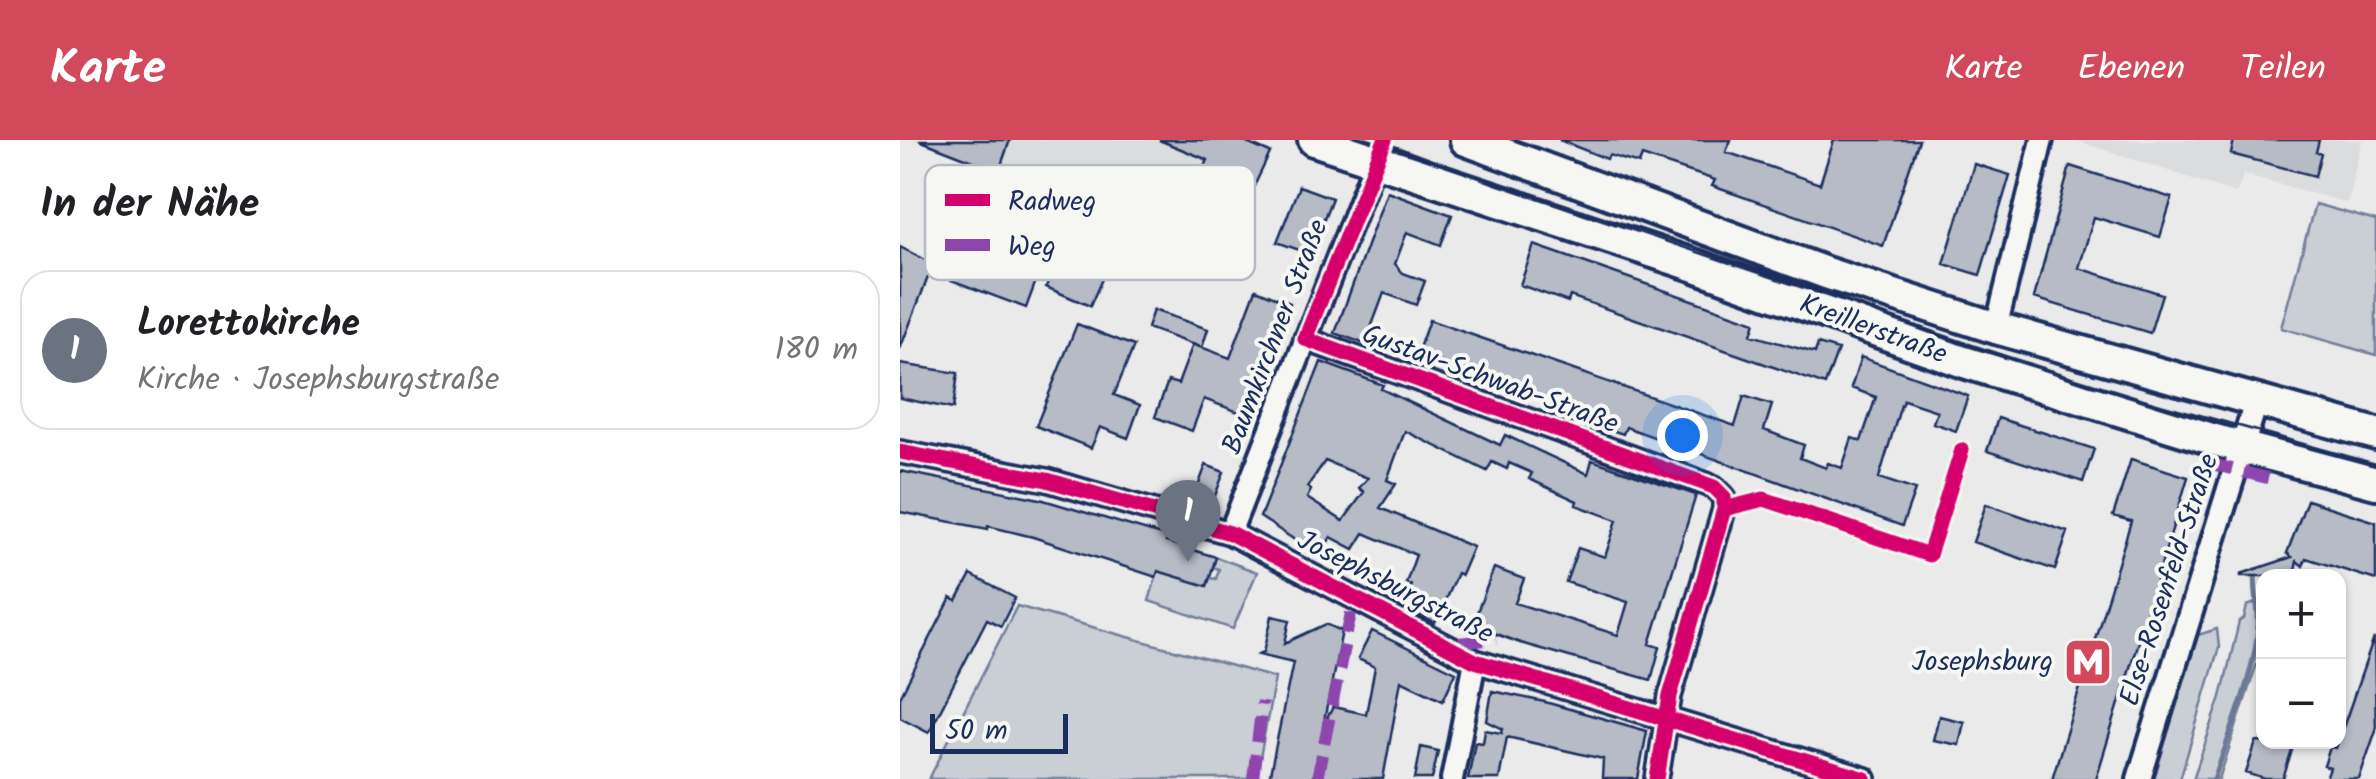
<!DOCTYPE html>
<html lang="de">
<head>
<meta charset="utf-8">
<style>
	:root { --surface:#fff; --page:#f6f6f6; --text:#202124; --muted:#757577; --line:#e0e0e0; --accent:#d1495b }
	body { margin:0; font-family:Kalam,sans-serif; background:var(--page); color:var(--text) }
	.controls { position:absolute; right:30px; bottom:30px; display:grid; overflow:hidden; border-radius:20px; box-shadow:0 2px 8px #0004 }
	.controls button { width:90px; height:90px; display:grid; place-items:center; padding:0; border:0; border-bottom:2px solid var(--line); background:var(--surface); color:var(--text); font:50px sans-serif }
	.scale { position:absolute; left:30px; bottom:25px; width:138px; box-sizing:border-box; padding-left:10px; border:5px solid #1b2f5e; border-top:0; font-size:28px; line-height:35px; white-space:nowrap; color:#1b2f5e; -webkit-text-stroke:8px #f6f6f2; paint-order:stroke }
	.you { position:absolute; left:782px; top:295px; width:35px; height:35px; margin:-25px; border:8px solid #fff; border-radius:50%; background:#1a73e8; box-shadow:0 0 0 15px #1a73e833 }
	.badge { display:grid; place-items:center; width:65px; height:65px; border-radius:50%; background:var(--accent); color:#fff; font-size:32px; font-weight:700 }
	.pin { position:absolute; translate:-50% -82px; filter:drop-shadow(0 2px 5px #0008) }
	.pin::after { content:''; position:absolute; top:52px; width:35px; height:30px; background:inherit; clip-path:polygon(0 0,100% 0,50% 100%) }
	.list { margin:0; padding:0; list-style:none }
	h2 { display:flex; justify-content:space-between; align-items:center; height:130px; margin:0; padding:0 40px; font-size:42px }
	h2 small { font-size:32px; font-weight:400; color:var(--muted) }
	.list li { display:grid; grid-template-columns:65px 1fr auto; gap:30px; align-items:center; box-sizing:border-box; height:160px; margin:0 20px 20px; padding:0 20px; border:2px solid var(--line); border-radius:30px }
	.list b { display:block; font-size:38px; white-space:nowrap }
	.list p { margin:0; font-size:32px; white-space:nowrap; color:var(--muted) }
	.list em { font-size:32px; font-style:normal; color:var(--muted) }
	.map { position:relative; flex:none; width:1476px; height:639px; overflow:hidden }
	header { display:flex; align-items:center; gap:60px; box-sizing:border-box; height:140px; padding:0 50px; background:var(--accent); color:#fff }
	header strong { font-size:48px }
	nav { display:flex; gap:55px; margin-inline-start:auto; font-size:35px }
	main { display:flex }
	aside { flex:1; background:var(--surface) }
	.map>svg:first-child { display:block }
	.built { fill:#dadcde }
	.green { fill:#caced5; stroke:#727e9a; stroke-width:2.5 }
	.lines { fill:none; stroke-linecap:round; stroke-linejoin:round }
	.stream { stroke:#6c7995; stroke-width:5 }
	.building { fill:#b6bbc6; stroke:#1b2f5e; stroke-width:2.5; fill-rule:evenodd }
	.minor-casing { stroke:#1b2f5e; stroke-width:28 }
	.tertiary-casing { stroke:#1b2f5e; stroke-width:30 }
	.primary-casing { stroke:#1b2f5e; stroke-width:38 }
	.minor { stroke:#f6f6f2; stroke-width:20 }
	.tertiary { stroke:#f6f6f2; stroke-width:22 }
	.primary { stroke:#f6f6f2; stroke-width:30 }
	.tram { stroke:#1b2f5e; stroke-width:2.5 }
	.quiet { stroke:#8e44ad; stroke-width:12; stroke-dasharray:25 12; stroke-linecap:butt }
	.cycleway-casing { stroke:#f6f6f2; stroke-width:21 }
	.cycleway { stroke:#d6006c; stroke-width:15 }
	.labels { text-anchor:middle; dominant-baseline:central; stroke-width:8; stroke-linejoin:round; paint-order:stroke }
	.street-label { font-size:28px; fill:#1b2f5e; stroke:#f6f6f2 }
	.poi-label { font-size:28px; fill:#1b2f5e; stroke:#f6f6f2; text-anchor:end }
	.key { fill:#f6f6f2; stroke:#b4bac6; stroke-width:2.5 }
	.key-label { font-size:28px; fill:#1b2f5e }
</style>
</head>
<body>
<header>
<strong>Karte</strong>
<nav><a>Karte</a><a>Ebenen</a><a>Teilen</a></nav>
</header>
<main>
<aside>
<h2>In der Nähe<small></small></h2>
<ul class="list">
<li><span class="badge" style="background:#6b7280">1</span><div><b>Lorettokirche</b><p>Kirche · Josephsburgstraße</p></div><em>180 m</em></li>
</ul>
</aside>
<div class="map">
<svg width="1476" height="639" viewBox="0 0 1476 639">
	<rect width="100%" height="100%" fill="#e9eae9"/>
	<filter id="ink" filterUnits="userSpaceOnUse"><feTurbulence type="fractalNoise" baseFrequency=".01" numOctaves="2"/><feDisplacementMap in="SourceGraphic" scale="20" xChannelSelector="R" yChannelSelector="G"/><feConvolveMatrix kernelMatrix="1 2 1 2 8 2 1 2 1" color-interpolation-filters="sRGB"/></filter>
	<g filter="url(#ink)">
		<path class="built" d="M14,0H340L371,13L322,113L275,91Z
			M1175,0H1462L1447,63L1344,34L1336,53Z"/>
		<path class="green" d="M1415,64L1476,81V215L1381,188Z
			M316,417L357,432L333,489L249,461L258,431L307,446L310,438L316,439L319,429L313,427Z
			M1363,460V505L1319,639H1293L1321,557L1339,482L1344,479L1347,466Z
			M117,466L375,538L356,639H29Z
			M1317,489L1319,507L1280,639H1254L1298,495Z"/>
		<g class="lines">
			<path class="stream" d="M1314,639C1329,596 1356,529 1358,485C1359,465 1353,449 1356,430"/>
		</g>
		<path class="building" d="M19,0H110L99,31Z
			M259,0H340L370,13L322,113L275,91L308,20Z
			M659,0H831L826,12L920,44L934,0H1019L983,106L812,46L815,40L742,16L739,24L709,15L707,19Z
			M1334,0H1419L1416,12L1421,13L1415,36L1331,14Z
			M1074,24L1110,35L1080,135L1044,124Z
			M1170,26L1272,58L1260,97L1194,77L1179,128L1262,154L1250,193L1134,158Z
			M399,46L432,58L410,114L377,102Z
			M487,51L552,75L541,105L507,92L495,124L503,133L525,141L516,165L484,153L465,204L435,193Z
			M44,95L140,130L126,168L30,132L0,209V107L33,124Z
			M634,105L855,182L851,195L915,213L918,204L938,210L925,245L670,156L668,162L620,145Z
			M172,115L206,130L190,166L146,147L151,133L161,138Z
			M356,149L390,163L349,276L304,259L292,291L255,277L268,241L278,244L293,204L330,218Z
			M253,170L308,189L302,208L247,188Z
			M529,180L835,286L844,256L872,265L864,290L904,305L900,318L926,328L928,323L942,328L952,298L961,301L976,257L951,248L961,217L1068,256L1056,291L1033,283L1037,271L1004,260L1001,265L979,338L1015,350L1002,386L726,287L723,294L705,288L708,280L517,214Z
			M177,184L234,206L214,255L240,265L228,298L200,287L191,308L136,286Z
			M421,222L483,245L481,249L600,305L605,295L688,334L692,320L796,355L750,504L760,507L751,540L620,503L572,485L594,428L624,439L615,463L718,495L728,462L666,442L678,408L705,417L717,380L676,365L677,361L629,339L632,333L609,323L607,329L592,322L587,331L505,291L487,340L496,344L480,368L573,407L561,435L557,433L535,483L502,467L511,445L506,443L516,415L464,393L454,409L431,397L419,416L360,377ZM425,321L468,338L459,348L464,352L443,381L407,358L411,350L407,347Z
			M0,224L58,233L53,269L0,258Z
			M1098,278L1194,309L1183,342L1087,311Z
			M1231,319L1288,337L1196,639H1152L1231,381L1213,376Z
			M306,325L324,332L312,364L294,357Z
			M0,331L140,359L268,397L266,402L316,417L307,446L258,431L256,437L133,397L88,386V389L0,372Z
			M1407,360L1476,382V440L1406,418L1403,426L1397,421L1394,436H1341V434L1392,417L1387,413Z
			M1086,364L1168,392L1155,430L1073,402Z
			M71,435L115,458L101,486L87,479L29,592L0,577V557L51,458L57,461Z
			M372,476L390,480L385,503L426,484L442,491L423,586L433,567L466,574L475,527L458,519L472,491L556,532L543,560L501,540L483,639H369L393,522L359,514L364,512Z
			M1474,498L1476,590L1459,639H1426L1430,628L1424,626L1430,607L1436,608L1438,602Z
			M592,551L645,562L747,591L738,639H702L703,619L607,597L599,639H568L575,602L583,603L585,590L602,593L603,589L587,581Z
			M1039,576L1064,582L1059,605L1033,600Z
			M1356,602L1394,604L1383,639H1365L1346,633Z
			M521,607L538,611L532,639H515Z"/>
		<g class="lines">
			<g class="minor-casing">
				<path id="minor" d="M1096,188L1142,0
					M405,199L814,347L824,357V369L770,556L757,639
					M0,312L147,340L330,393L575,521L965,639
					M330,393L475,22
					M552,639L575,521"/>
			</g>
			<g class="tertiary-casing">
				<path id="tertiary" d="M1239,639L1357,259"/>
			</g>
			<g class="primary-casing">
				<path id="primary" d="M414,0L793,125L1061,221L1315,300L1476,343
					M566,0L926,133L1096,188L1476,294"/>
			</g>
			<use href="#minor" class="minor"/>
			<use href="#tertiary" class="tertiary"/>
			<use href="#primary" class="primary"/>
			<path class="tram" d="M478,0L593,43L1188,244L1476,324"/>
			<path class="quiet" d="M1308,323L1371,339
				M559,503L596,499
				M353,639L362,562
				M417,639L451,473"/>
			<g class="cycleway-casing">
				<path id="cycleway" d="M485,0L405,199L814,347L824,357V369L770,556L757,639
					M0,312L147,340L330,393L575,521L965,639
					M824,369L864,359L1029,415L1062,310"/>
			</g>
			<use href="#cycleway" class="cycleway"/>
		</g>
	</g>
	<defs>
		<g id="metro-square" transform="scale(2.5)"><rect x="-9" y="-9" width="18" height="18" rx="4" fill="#d1495b" stroke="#f6f6f2"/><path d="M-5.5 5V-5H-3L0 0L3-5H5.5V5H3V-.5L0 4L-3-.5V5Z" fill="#fff"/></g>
	</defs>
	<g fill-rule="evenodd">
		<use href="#metro-square" x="1188" y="522"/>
	</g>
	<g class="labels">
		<g class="street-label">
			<text transform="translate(973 190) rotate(20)">Kreillerstraße</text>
			<text transform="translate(376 197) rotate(-69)">Baumkirchner Straße</text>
			<text transform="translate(590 240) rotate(20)">Gustav-Schwab-Straße</text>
			<text transform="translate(1270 440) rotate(-72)">Else-Rosenfeld-Straße</text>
			<text transform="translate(495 448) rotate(27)">Josephsburgstraße</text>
		</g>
		<g class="poi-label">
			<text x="1153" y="522">Josephsburg</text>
		</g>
	</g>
	<rect x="25" y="25" width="330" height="115" rx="15" class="key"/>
	<rect x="45" y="54" width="45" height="12" fill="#d6006c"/>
	<rect x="45" y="99" width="45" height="12" fill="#8e44ad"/>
	<g class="key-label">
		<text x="108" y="70">Radweg</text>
		<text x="108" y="115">Weg</text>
	</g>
</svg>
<div class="controls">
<button>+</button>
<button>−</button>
</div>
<div class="scale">50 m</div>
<div class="you"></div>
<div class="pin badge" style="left:288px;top:422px;background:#6b7280">1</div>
</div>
</main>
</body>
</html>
